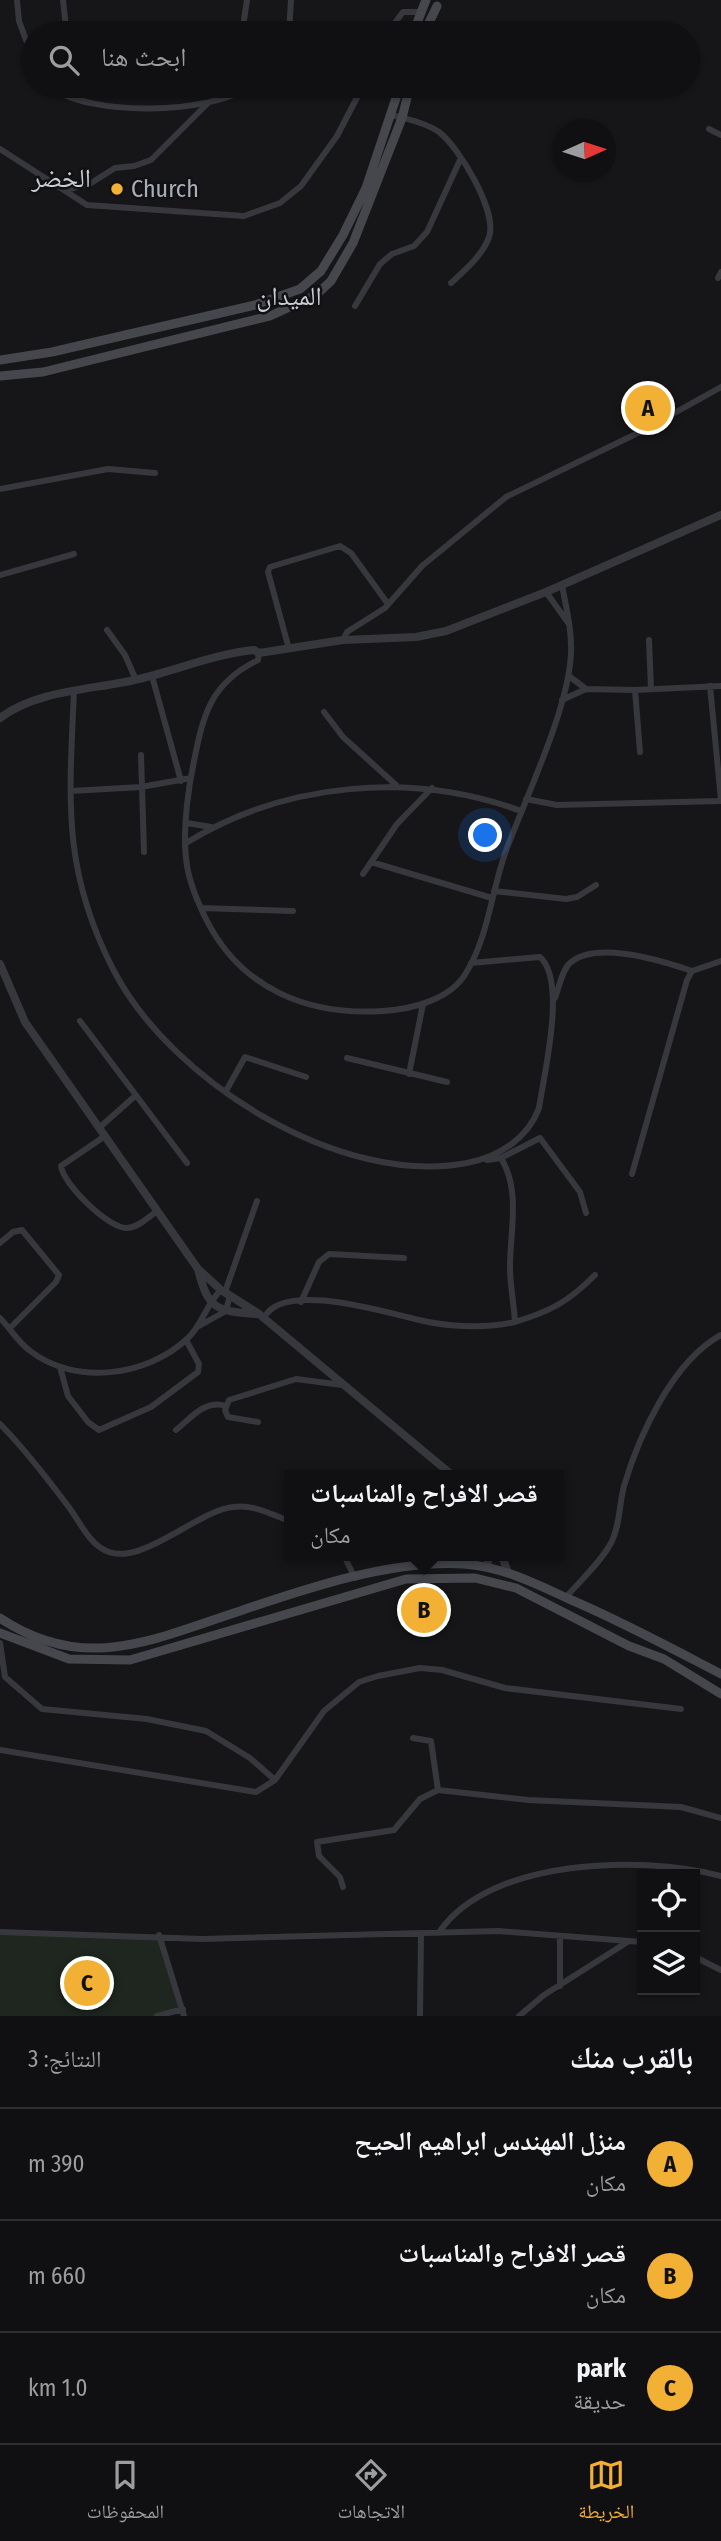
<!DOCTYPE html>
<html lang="ar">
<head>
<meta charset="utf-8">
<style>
	:root { --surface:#101012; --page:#19191b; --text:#f1f3f6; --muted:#9c9d9f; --line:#303032; --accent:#f2b134 }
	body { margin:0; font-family:"Fira Sans Condensed","Noto Naskh Arabic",sans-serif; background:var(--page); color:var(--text); direction:rtl }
	.controls { position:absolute; right:21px; bottom:21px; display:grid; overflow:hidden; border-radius:0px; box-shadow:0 2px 5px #0004 }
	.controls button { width:63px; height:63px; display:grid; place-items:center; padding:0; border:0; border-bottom:2px solid var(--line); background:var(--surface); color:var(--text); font:35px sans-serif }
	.compass { position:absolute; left:553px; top:119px; width:63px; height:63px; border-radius:50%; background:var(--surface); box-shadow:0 2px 5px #0004; rotate:87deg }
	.you { position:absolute; left:486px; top:836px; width:24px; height:24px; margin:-18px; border:5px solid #fff; border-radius:50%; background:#1a73e8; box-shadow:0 0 0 10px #1a73e833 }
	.badge { display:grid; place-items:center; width:46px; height:46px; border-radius:50%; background:var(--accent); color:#111; font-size:23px; font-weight:700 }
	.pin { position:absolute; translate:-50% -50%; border:4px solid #fff; box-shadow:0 2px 7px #0006 }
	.popup { position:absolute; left:284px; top:1470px; width:280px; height:91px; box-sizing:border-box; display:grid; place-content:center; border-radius:0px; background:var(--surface); filter:drop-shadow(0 2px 5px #0005); font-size:23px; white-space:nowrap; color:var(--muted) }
	.popup b { font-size:26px; color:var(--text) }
	.popup::after { content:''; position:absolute; left:50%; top:100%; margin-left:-14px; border:14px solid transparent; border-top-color:var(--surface) }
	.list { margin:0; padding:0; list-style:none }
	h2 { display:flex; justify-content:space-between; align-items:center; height:91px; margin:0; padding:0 28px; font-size:30px }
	h2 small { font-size:23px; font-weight:400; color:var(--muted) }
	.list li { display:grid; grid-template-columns:46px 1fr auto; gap:21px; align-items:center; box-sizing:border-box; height:112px; padding:0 28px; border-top:2px solid var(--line) }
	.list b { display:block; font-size:26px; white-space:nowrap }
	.list p { margin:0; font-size:23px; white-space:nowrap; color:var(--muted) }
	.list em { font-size:23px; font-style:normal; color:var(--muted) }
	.icon { flex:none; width:38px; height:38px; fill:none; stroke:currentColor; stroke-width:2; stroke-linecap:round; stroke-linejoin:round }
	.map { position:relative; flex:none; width:721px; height:2016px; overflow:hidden; direction:ltr }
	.search { position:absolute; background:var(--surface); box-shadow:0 2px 5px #0004; left:21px; right:21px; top:21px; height:77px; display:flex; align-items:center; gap:18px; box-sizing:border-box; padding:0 24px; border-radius:38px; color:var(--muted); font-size:26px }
	.sheet { height:427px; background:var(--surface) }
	nav { display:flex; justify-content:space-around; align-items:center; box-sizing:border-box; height:98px; border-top:2px solid var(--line); background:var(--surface); font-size:19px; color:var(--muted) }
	nav a { display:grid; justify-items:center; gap:4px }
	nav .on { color:var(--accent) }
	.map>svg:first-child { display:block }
	.green { fill:#1e261f }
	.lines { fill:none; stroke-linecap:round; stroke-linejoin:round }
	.minor { stroke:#37383d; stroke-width:6 }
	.tertiary { stroke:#37383d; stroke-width:8 }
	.secondary { stroke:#45474d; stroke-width:9 }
	.poi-dot { fill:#f2b134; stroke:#111113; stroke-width:2.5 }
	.labels { text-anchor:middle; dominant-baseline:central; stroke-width:5; stroke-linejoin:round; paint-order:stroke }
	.poi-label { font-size:24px; fill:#a8adb8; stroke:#111113; text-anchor:start }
	.neighbourhood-label { font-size:26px; fill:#c9ccd4; stroke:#111113 }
</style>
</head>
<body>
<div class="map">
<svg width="721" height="2016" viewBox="0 0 721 2016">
	<rect width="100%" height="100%" fill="#161618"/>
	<path class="green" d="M0,1932L159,1935L183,2009L156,2016H0Z"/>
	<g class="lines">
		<path class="minor" d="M17,0L19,21L33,59
			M63,0L66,27L71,33
			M242,33L247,0
			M289,33L291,0
			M387,33L403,12H419
			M49,86C91,118 209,114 252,86
			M392,115C407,119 426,123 439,132C459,147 498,212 489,237C483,255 464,271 451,283
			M709,129L721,135
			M0,149L87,205L244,216L280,203L301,186L337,136L363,86
			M66,190L91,183L115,168L134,166L151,160L207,104
			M718,278L721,272
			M355,306L380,264L392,254L414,246L427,232L460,160
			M0,489L108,469L155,473
			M0,575L74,554
			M546,592L569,624
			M107,630L125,655L136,680
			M343,640L347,632L385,608L422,566L506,497L642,431L721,387
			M649,640L651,689
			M289,649L268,572L270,567L340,546L351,553L388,604
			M259,653L258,660C209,684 203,716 193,766C187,797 182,835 187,866C190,884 199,905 207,921C242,989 308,1016 383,1011C412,1009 450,1000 466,973C489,936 492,887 507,848C527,795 569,707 571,653C572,630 566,607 562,585
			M152,676L181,781
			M569,676L586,689
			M710,686L721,800
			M635,690L640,752
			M74,692C69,800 62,871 114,971C172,1082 341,1187 467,1163C499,1157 528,1138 539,1108C544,1074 567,981 540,957L471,963
			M562,700L586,689L635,690L721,686
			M324,712L343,737L396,785
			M141,755L144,852
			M71,791L141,787L191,778
			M526,799L557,805L721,801
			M187,823L211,827
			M186,843C285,782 412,771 521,811
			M371,862L492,898
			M363,874L397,824L432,788
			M494,891L566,899L577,897L596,885
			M201,908L293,911
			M555,998C559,988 562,970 570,963C596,940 663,961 692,971
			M80,1021L187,1163
			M347,1058L447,1082
			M409,1074L423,1004
			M226,1091L245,1057L306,1077
			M99,1128L135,1096
			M105,1136L61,1166C63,1184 109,1229 127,1228C138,1228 148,1217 156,1212
			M487,1160L501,1158L540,1138L580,1192L586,1213
			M632,1174L687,980L692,971L721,961
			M0,1243L13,1232L22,1230L59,1275L56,1282L10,1328
			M225,1292L257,1201
			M301,1302L319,1262L329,1254L404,1258
			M0,1318C10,1328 17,1341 29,1350C74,1386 147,1377 188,1338C203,1324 206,1304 221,1290
			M264,1318C283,1278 396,1316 428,1322C456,1327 487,1328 515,1322C514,1304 510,1285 510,1267C510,1231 521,1191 501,1158
			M515,1322C551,1311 568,1302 595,1275
			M199,1326L226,1311L230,1295
			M60,1367L68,1396L88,1422L99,1430L151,1407L198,1372L199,1364L186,1340
			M258,1422L228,1417L225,1410L229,1400L296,1379L342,1385
			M0,1424C25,1449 47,1478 68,1506C78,1519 87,1539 101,1548C136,1573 195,1511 233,1507C253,1504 271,1514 289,1521
			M176,1430C191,1418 205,1399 226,1406
			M344,1556L355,1578
			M566,1597C581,1580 600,1563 611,1543C620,1526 619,1505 624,1486C639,1435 673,1361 721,1335
			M0,1643L5,1677L42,1709L147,1719L206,1731L250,1758L275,1780
			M413,1738L431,1741L438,1790
			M0,1750L256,1792L275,1780L324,1711L359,1682L378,1676L420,1668L442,1670L505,1688L681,1709
			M343,1887L340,1877L319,1856L317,1842L394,1830L420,1799L438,1790L528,1800L681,1807L721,1818
			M440,1931C490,1858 644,1855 721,1876
			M0,1932L202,1939L498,1931L642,1942
			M159,1935L184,2016
			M560,1936V1986
			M695,1957L721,1970
			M157,2016L183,2009
			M420,2016L421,1933
			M519,2016L544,1995L629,1941"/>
		<path class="tertiary" d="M0,718C39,689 94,690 139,679C178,670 214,654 254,650L259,653L343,640L416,637L446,631L546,592L721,515
			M0,964L25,1022L198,1269L221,1290L259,1314L452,1475
			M198,1269C208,1310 217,1311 256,1314
			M502,1556L508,1573
			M487,1567L489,1556"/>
		<path class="secondary" d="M413,33L426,0
			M424,33L437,6
			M0,360L52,352L255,305L300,289L321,271L343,235L366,188L400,86
			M0,376L43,372L270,316L316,295L331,281L353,243L402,118L410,86
			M0,1618C84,1674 152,1640 237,1612C305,1589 392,1559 464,1564C503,1567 534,1583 569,1599C621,1621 671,1648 721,1674
			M0,1633L69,1659L130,1660L406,1579L475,1578L516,1588L629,1646L664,1659L721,1694"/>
	</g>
	<circle class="poi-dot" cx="117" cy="189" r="7"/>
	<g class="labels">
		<g class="poi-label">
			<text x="131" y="189">Church</text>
		</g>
		<g class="neighbourhood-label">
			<text x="61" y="178">الخضر</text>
			<text x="289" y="296">الميدان</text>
		</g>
	</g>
</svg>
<div class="controls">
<button><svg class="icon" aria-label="locate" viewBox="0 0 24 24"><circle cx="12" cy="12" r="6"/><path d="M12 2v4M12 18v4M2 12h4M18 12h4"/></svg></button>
<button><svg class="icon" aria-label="layers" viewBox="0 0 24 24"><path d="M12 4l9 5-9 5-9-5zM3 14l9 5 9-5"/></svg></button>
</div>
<svg class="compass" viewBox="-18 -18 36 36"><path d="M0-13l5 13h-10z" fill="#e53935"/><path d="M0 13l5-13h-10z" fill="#9c9d9f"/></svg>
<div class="you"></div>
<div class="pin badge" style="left:648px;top:408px">A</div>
<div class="pin badge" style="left:424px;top:1610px">B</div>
<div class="popup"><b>قصر الافراح والمناسبات</b>مكان</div>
<div class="pin badge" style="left:87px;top:1983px">C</div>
<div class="search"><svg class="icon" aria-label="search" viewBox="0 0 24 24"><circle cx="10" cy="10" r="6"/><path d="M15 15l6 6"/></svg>ابحث هنا</div>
</div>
<section class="sheet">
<h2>بالقرب منك<small>النتائج: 3</small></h2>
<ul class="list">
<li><span class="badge">A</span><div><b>منزل المهندس ابراهيم الحيح</b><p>مكان</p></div><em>390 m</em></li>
<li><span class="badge">B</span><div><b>قصر الافراح والمناسبات</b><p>مكان</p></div><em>660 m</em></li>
<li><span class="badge">C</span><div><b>park</b><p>حديقة</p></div><em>1.0 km</em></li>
</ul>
</section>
<nav>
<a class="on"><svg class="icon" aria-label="map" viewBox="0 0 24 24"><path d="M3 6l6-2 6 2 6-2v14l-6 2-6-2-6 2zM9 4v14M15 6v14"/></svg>الخريطة</a>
<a><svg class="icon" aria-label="directions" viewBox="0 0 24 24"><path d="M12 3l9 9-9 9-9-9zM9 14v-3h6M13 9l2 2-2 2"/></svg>الاتجاهات</a>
<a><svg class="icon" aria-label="saved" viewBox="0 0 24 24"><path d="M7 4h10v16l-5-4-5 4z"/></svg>المحفوظات</a>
</nav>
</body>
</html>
